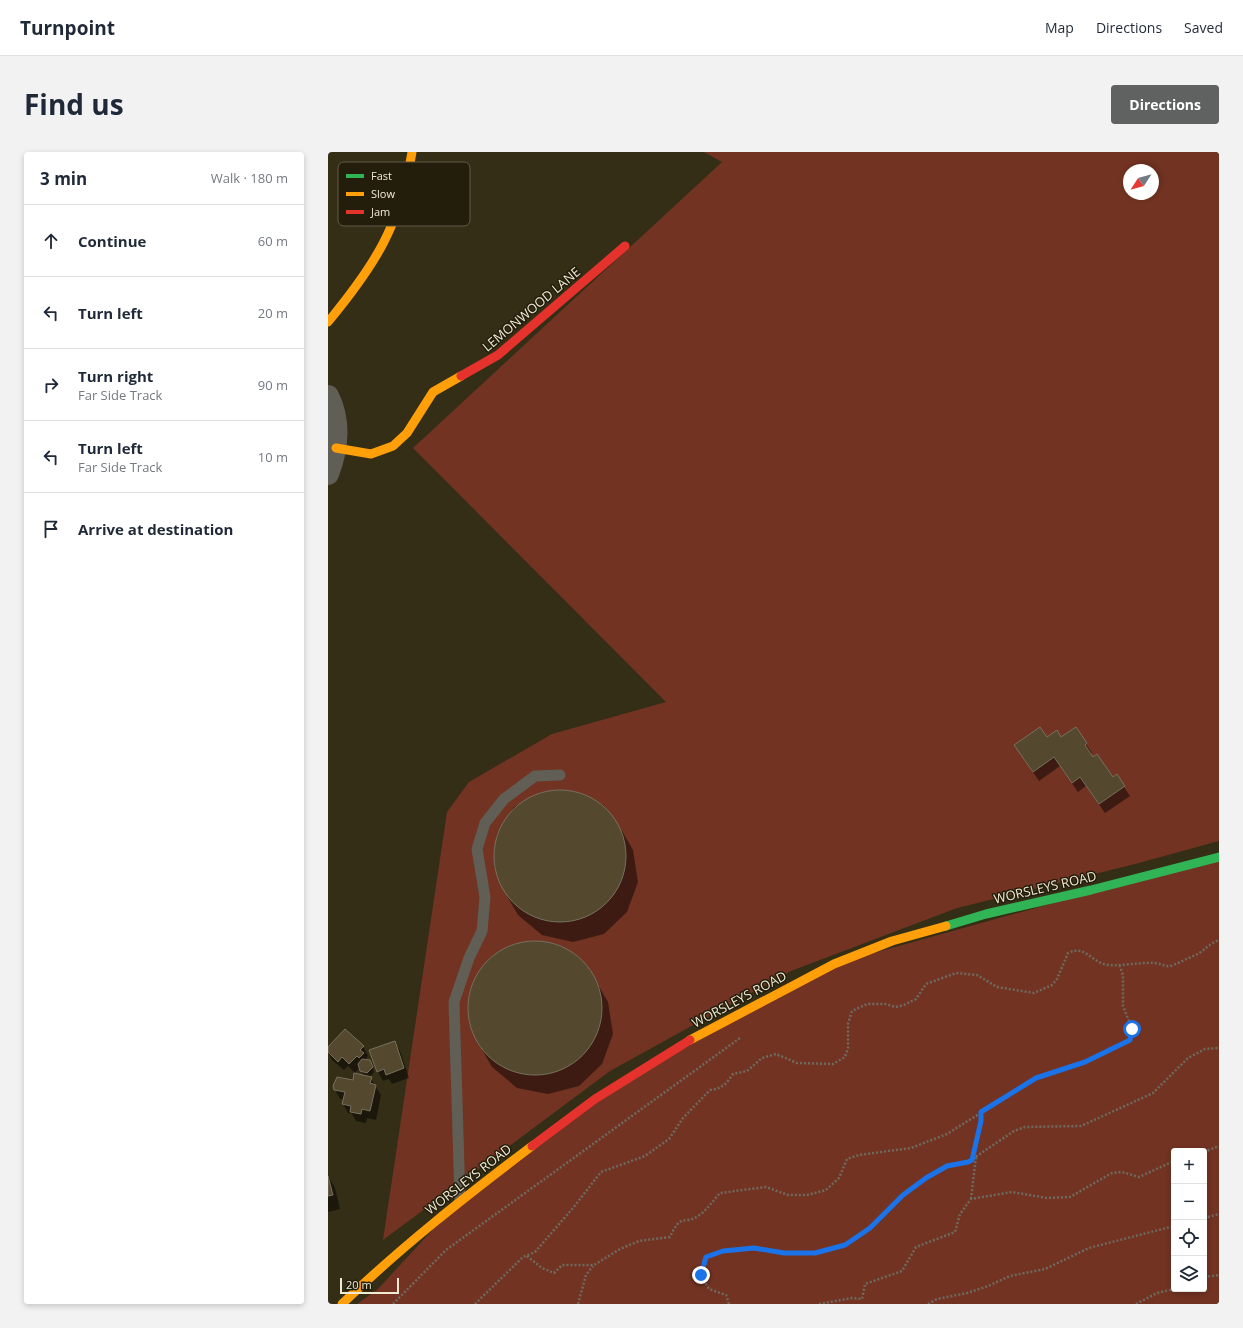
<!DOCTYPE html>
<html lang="en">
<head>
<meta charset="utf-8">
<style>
	:root { --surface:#fff; --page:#f2f2f3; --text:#1f2937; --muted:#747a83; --line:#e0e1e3; --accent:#5f6260 }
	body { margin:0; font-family:"Open Sans",sans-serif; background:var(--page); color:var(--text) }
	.controls { position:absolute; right:12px; bottom:12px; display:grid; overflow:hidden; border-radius:4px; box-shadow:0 2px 6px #0003 }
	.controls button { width:36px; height:36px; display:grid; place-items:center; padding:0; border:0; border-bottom:1px solid var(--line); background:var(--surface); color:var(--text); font:20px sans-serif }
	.compass { position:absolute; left:795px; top:12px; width:36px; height:36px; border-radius:50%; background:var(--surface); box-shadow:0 2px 6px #0003; rotate:234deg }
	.scale { position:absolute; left:12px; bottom:10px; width:59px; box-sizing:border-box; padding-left:4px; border:2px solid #f0ead3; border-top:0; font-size:11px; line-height:14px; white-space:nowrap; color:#f0ead3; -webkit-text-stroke:3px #231e0c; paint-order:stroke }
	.stop { position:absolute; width:12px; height:12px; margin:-9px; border:3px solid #1a73e8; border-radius:50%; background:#fff }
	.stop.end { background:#1a73e8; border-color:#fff; box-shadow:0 1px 4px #0008 }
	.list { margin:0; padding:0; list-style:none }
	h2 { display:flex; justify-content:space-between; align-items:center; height:52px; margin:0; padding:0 16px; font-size:17px }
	h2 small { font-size:13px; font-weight:400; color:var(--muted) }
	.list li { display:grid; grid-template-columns:26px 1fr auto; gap:12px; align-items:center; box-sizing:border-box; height:72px; padding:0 16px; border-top:1px solid var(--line) }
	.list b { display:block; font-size:15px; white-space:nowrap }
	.list p { margin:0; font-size:13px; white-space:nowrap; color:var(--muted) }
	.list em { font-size:13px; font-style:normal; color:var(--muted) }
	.icon { flex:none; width:22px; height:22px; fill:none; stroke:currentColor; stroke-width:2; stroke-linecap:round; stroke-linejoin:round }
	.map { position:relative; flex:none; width:891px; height:1152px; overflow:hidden; border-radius:4px }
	header { display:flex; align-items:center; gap:24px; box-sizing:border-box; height:56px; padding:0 20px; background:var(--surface); border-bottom:1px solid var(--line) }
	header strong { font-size:19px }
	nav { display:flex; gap:22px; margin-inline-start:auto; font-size:14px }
	.intro { display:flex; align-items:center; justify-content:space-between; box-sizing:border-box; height:96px; padding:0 24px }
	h1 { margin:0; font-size:28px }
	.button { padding:10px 18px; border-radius:4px; background:var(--accent); color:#fff; font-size:14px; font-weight:700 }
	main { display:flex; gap:24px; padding:0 24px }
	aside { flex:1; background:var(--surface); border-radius:4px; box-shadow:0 2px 6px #0003 }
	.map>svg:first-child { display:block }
	.green { fill:#723322; fill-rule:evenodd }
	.shadow { fill:#0007 }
	.building { fill:#54492e; stroke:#78705e }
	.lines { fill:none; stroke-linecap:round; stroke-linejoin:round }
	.path { stroke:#6e6a60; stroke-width:2.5; stroke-dasharray:2 2; stroke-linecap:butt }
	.lane { stroke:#615e55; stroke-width:11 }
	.street { stroke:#615e55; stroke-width:22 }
	.fast { stroke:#30b455; stroke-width:9 }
	.slow { stroke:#ff9f0a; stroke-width:9 }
	.jam { stroke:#e5322d; stroke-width:9 }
	.route { stroke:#1a73e8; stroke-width:5 }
	.labels { text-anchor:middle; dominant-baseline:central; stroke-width:3; stroke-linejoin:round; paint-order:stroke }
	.street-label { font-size:13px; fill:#f0ead3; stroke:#231e0c }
	.key { fill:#231e0c; stroke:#605b48; stroke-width:1 }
	.key-label { font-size:11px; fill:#f0ead3 }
</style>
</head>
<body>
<header>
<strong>Turnpoint</strong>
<nav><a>Map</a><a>Directions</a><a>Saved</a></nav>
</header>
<div class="intro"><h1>Find us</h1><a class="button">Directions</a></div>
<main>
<aside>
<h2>3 min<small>Walk · 180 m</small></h2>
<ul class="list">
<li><svg class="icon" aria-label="ahead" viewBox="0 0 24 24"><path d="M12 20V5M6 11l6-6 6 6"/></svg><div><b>Continue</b></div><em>60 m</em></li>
<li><svg class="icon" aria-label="left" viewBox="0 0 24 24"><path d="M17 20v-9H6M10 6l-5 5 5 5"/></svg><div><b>Turn left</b></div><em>20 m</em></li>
<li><svg class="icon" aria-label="right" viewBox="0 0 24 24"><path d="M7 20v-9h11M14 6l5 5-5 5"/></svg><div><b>Turn right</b><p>Far Side Track</p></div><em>90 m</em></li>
<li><svg class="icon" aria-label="left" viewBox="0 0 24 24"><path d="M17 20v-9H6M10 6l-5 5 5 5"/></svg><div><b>Turn left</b><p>Far Side Track</p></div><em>10 m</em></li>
<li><svg class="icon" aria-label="arrive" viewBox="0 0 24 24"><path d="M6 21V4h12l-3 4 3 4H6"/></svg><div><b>Arrive at destination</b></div></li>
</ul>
</aside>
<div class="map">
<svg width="891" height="1152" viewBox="0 0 891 1152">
	<rect width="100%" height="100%" fill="#342e16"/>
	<path class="green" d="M376,0H891V689L807,712L629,756L463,819L282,919L55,1088L119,660L141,630L224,582L338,550L85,296L394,10ZM801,18H825V42H801Z
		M891,705V1152H29L50,1137L132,1048L267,947L506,812ZM846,999H876V1137H846Z"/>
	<path class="shadow" d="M747,576L764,601L762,603L784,626L788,623L802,644L777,661L758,634L750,640L732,614L711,629L693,603L719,586H733Z
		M246,639L275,653L294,679L305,698L310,730L299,760L276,782L245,790L214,783L190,763L179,744L166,714L169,682L186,655L214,640Z
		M221,791L250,805L269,831L280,850L285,882L274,912L251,934L220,942L189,936L164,915L153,896L141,866L144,834L161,807L189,792Z
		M66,890L72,899L81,926L64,932L61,927L55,929L50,920Z
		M35,894L40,904L38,906L42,909L46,920L42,925L53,943L48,968L39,966L38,971L28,969L24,962L20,961L15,952L16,948L12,947L7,938L36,924L32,915L27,921L20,914L16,918L4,908L0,900V897Z
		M0,1024L7,1036L12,1057L0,1060Z"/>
	<path class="building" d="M712,575L719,585L729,578L733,585L748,575L759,591L757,593L765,605L769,602L785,625L789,622L797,634L771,652L752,625L744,631L726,605L705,620L686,593Z
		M166 704a66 66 0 1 1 132 0a66 66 0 1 1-132 0Z
		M140 856a67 67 0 1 1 134 0a67 67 0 1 1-134 0Z
		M17,877L36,894L32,898L36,901L31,906L29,904L21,912L14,905L10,910L0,900V895Z
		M67,889L76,916L58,923L56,917L49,920L41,898Z
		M34,907L42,908L45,915L39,921L32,919L30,912Z
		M26,921L44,925L42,931L48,933L42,959L34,957L33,962L22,960L23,954L14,952L17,940L6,938L5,934L9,925L25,928Z
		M0,1024L5,1043L0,1044Z"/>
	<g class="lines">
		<path class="path" d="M876,1000L891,994
			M644,1007L653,969V960
			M643,1047L648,1005
			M876,1066L891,1062
			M199,1104L214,1116L226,1121L234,1113H266L292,1097L311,1089L342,1085C354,1059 356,1074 370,1064C379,1058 385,1049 392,1041L438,1035L460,1043H479L498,1038L511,1026L519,1007L531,1003L583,996L619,982L708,926L757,910L802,888L804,877L795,854V823L791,812
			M876,1125L891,1123
			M65,1152L118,1098L412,886
			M147,1152L195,1105L207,1100L245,1056L273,1020L317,1004L341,987L355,966L382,938C394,937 399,931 405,922L419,919L434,906L448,902L469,911L505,912L517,905L520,896V872L524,859L539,852H557L568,855L576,853L588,847L598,832L628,821L649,823L669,835L706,841L724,833L729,827L740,801C758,792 764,812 781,813C796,814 812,810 827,811C834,812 839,816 845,813C853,810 860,806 868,803C876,799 882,791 891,788
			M250,1152L258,1123L265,1114
			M401,1152L398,1143L381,1137L373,1123L379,1105L395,1099L426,1097L456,1101H487L517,1093L542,1076L575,1043L619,1013L640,1010L686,979L697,975L753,974L825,941L860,906L877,897L891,896
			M491,1152L524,1146L534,1147L537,1132L574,1119L588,1095L627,1080L632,1062L643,1047L684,1040L719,1046L742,1045L784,1021L794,1020L811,1025L846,1009
			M600,1152L609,1147L639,1141L660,1134L682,1124L717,1117L761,1096L846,1074
			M808,1152L829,1141L846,1137"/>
		<path class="lane" d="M132,1048L126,850L141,806L154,779L157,745L149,697L157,671L176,647L207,624L232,623"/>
		<path class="street" d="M0,244C13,270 10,296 0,322"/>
		<path class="fast" d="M618,774L658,762L763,738L891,705"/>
		<path class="slow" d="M0,170C47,113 72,74 84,0
			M8,296L43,302L65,294L79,281L105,240L133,224
			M362,888L506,812L564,789L618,774
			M14,1152C73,1095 138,1044 204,994"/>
		<path class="jam" d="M133,224L170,203L297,94
			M204,994L267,947L362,888"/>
	</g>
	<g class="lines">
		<path class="route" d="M373,1123L378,1105L395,1099L426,1096L456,1101H487L517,1093L542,1076L575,1043L598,1026L619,1014L640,1010L644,1008L653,969V960L708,926L757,910L802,888L804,877"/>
	</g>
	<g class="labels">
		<g class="street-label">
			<text transform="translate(203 157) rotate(-40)">LEMONWOOD LANE</text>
			<text transform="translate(717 735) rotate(-13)">WORSLEYS ROAD</text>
			<text transform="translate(411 847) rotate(-28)">WORSLEYS ROAD</text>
			<text transform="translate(140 1027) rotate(-38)">WORSLEYS ROAD</text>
		</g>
	</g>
	<rect x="10" y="10" width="132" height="64" rx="6" class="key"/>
	<rect x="18" y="22" width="18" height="4" fill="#30b455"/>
	<rect x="18" y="40" width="18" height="4" fill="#ff9f0a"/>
	<rect x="18" y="58" width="18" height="4" fill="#e5322d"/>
	<g class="key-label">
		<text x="43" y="28">Fast</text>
		<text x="43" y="46">Slow</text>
		<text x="43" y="64">Jam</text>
	</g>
</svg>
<div class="controls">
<button>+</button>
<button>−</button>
<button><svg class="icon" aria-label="locate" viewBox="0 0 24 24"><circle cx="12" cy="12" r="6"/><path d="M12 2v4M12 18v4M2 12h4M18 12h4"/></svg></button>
<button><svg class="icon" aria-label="layers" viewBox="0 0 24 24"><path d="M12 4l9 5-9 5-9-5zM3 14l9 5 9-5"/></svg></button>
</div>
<svg class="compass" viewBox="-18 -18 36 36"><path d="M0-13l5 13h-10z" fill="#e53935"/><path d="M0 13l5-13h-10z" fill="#747a83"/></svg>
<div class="scale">20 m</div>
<div class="stop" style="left:804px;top:877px"></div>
<div class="stop end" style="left:373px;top:1123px"></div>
</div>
</main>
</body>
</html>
